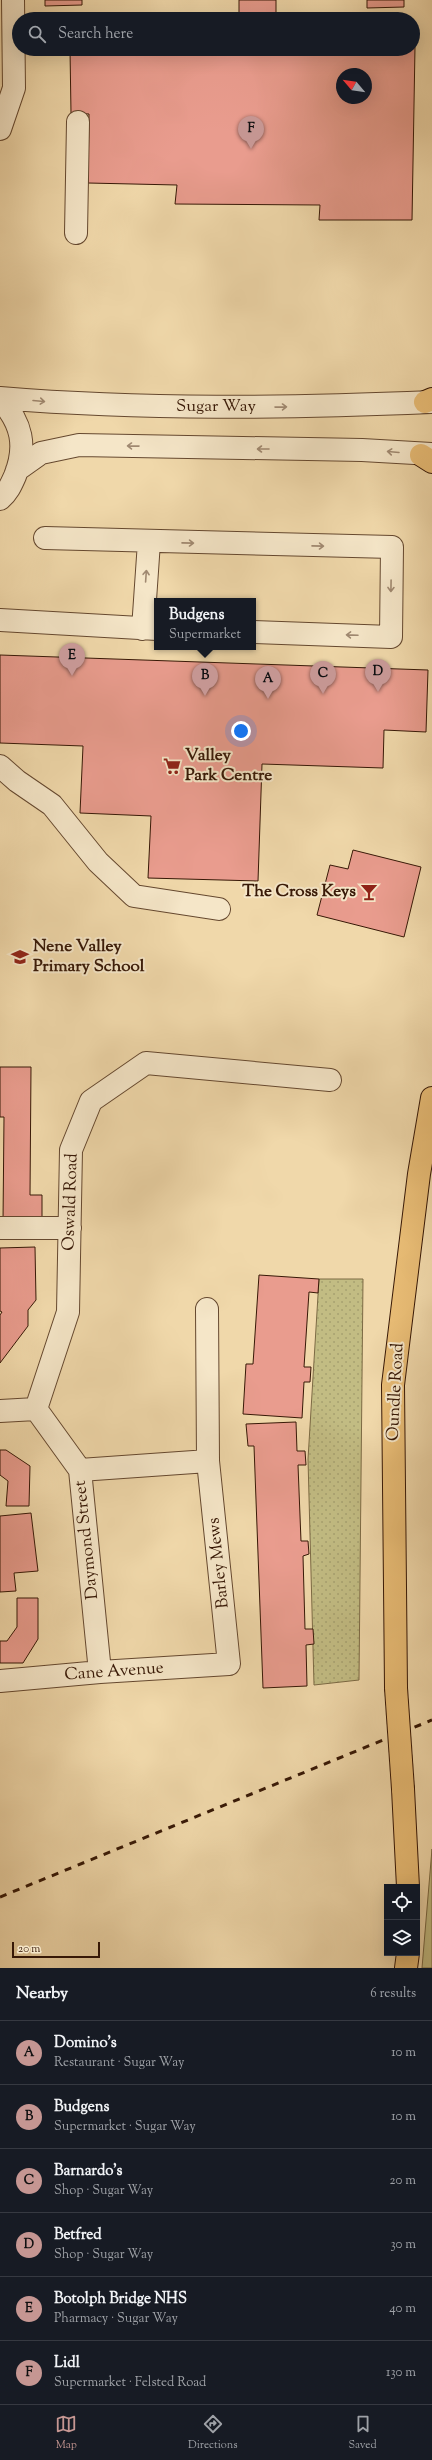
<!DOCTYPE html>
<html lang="en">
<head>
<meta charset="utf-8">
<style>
	:root { --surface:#171b24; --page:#242831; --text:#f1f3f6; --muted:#9ea1a6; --line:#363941; --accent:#c59692 }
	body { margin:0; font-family:"Sorts Mill Goudy",serif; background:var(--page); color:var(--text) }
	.controls { position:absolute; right:12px; bottom:12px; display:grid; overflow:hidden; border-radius:0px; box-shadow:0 4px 16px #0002 }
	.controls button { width:36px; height:36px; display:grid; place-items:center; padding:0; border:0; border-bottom:1px solid var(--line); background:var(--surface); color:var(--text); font:20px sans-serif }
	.compass { position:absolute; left:336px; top:68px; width:36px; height:36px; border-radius:50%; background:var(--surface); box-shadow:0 4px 16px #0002; rotate:299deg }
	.scale { position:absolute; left:12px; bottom:10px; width:88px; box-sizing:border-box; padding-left:4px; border:2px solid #371806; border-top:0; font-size:11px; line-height:14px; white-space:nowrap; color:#371806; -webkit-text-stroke:3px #f5e6c8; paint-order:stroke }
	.you { position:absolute; left:241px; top:731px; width:14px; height:14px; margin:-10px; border:3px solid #fff; border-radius:50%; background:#1a73e8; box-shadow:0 0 0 6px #1a73e833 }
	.badge { display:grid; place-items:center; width:26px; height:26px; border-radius:50%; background:var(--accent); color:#111; font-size:13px; font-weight:700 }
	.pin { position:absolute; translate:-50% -33px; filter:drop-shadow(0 1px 2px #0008) }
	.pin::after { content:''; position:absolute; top:21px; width:14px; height:12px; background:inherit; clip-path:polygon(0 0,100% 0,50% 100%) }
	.popup { position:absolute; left:154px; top:598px; width:102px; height:52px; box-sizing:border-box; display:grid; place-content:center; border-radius:0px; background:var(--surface); filter:drop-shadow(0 1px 3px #0005); font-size:13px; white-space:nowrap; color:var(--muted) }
	.popup b { font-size:15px; color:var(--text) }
	.popup::after { content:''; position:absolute; left:50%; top:100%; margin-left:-8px; border:8px solid transparent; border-top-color:var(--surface) }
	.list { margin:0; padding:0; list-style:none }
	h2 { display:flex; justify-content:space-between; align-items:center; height:52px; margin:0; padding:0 16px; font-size:17px }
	h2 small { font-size:13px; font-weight:400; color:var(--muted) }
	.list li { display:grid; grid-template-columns:26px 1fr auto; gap:12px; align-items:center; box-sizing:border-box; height:64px; padding:0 16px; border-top:1px solid var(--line) }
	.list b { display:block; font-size:15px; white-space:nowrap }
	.list p { margin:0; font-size:13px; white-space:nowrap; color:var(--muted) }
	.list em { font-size:13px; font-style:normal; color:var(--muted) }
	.icon { flex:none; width:22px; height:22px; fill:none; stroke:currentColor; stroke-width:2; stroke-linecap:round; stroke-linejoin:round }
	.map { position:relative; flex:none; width:432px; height:1968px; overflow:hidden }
	.search { position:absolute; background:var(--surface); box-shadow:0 4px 16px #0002; left:12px; right:12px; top:12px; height:44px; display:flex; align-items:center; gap:10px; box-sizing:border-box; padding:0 14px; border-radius:22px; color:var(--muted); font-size:15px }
	.sheet { height:436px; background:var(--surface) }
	nav { display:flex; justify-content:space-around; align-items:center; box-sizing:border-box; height:56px; border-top:1px solid var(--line); background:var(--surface); font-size:11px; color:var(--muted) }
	nav a { display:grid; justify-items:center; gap:2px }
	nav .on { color:var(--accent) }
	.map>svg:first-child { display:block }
	.grass { fill:#c2bc83; stroke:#7c6a44 }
	.park { fill:url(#park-dots); stroke:#7c6a44 }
	.building { fill:#e99c8e; stroke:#371806; fill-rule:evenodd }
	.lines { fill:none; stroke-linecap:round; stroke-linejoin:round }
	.minor-casing { stroke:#65482f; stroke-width:24 }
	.major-casing { stroke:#371806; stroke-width:24 }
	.minor { stroke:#f5e6c8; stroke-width:22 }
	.major { stroke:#e8bc75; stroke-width:22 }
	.rail { stroke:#371806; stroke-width:3; stroke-dasharray:7 7; stroke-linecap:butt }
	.major-bridge-casing { stroke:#371806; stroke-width:24; stroke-linecap:butt }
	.major-bridge { stroke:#e8bc75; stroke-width:22 }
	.oneway { stroke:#a08971 }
	.labels { text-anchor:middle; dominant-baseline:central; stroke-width:4; stroke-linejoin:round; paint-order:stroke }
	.street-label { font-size:17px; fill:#371806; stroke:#f5e6c8 }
	.poi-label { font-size:17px; font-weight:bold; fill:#371806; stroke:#f5e6c8; text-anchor:start }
</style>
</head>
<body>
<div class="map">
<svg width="432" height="1968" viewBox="0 0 432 1968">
	<defs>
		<pattern id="park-dots" width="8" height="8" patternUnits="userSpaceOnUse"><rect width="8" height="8" fill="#c2bc83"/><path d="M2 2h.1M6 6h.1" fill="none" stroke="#a7a170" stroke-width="1.8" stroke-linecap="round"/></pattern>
	</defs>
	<rect width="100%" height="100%" fill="#f0d8aa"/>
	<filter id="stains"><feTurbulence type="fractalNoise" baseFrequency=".005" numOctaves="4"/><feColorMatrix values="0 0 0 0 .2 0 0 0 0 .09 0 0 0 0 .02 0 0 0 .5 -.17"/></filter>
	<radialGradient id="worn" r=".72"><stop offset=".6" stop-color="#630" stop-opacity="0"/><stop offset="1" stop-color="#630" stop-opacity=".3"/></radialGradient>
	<path class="grass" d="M432,1849V1968H422Z"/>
	<path class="park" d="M319,1279H363L359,1680L314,1685L308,1459Z"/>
	<path class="building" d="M45,0H82V5L45,6Z
		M239,0H276V14L239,15Z
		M367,0H404V7L367,8Z
		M413,47H415L412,220H319L320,205L175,204L177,185L88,183L89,114L71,113L70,50L413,49ZM342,74H366V98H342Z
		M0,655L428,670L426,732L384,730L383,768L262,764L258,881L148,878L151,816L80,813L83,746L0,743Z
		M353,850L421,867L404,937L317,915L330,865L348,869Z
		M0,1067H31L30,1195H42V1222H3L4,1117H0Z
		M35,1247L36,1300L28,1310V1326L0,1363V1315L2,1312L0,1311V1248Z
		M259,1275L319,1279L318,1293L309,1292L304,1367H311L310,1382H304L302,1418L243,1414L246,1364H253Z
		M296,1422L297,1451H305L306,1465H298L301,1541H308L309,1554L303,1556L305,1629H313L314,1644L306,1645L307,1686L263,1688L254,1446H248L246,1424Z
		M0,1450H6L30,1466L29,1506H6L8,1481L0,1475Z
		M31,1513L38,1571L14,1573L16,1591L0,1592V1516Z
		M17,1598H38V1639L23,1663H0V1641H7L17,1627Z"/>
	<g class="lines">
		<g class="minor-casing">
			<path id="minor" d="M0,129L14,88L13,0
				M76,233L78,122
				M0,398C144,410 288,408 432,402
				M0,399C22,423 27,446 15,476C11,485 8,492 0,499
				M17,470L41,453L79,445L362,450L432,454
				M45,538L392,547L391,637L253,632
				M0,620L157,629
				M143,629L149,542
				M0,766L17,781L52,805L98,862L134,896L219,909
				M0,1228H70
				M36,1409L68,1312L71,1150L91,1101L146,1063L330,1080
				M0,1411L36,1409L80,1470L100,1672
				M80,1470L208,1461
				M0,1681L100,1672L229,1664L208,1461L207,1309"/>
		</g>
		<g class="major-casing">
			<path id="major" d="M425,402L432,399
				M421,455L432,462
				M396,1688L393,1385L419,1174L432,1098
				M403,1789L408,1887
				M406,1968L408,1953"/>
		</g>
		<use href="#minor" class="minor"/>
		<use href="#major" class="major"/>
		<path class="rail" d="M0,1897L432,1720"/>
		<g class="major-bridge-casing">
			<path id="major-bridge" d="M396,1688L403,1789"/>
		</g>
		<use href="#major-bridge" class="major-bridge"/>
	</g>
	<defs><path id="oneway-shaft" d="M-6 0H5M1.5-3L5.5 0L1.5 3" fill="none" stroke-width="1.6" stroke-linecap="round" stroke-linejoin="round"/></defs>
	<g class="oneway">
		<use href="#oneway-shaft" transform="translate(39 401) rotate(5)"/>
		<use href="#oneway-shaft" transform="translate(281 407) rotate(-1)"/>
		<use href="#oneway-shaft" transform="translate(133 446) rotate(-179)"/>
		<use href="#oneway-shaft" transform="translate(263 449) rotate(-180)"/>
		<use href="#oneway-shaft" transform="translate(393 452) rotate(-175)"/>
		<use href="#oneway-shaft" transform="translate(188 543) rotate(1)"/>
		<use href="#oneway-shaft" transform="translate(318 546) rotate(1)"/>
		<use href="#oneway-shaft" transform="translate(146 576) rotate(-86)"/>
		<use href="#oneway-shaft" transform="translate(391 586) rotate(91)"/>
		<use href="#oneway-shaft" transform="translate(352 635) rotate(-178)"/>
	</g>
	<defs>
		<g id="supermarket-bare" transform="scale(1.38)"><path d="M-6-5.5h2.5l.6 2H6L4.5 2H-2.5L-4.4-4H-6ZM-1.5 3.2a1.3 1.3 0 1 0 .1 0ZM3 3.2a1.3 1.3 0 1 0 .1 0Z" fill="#8f2418" stroke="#f5e6c8" stroke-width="2.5" paint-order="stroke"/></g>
		<g id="bar-bare" transform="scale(1.38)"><path d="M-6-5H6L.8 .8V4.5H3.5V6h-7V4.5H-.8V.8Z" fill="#8f2418" stroke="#f5e6c8" stroke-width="2.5" paint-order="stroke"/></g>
		<g id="school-bare" transform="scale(1.38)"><path d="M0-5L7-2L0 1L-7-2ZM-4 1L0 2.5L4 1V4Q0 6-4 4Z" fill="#8f2418" stroke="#f5e6c8" stroke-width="2.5" paint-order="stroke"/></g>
	</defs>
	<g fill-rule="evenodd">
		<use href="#supermarket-bare" x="172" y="766"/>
		<use href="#bar-bare" x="369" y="892"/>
		<use href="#school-bare" x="20" y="957"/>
	</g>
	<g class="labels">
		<g class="street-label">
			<text x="216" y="407">Sugar Way</text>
			<text transform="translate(71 1202) rotate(-88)">Oswald Road</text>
			<text transform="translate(396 1392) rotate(-87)">Oundle Road</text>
			<text transform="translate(87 1540) rotate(-96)">Daymond Street</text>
			<text transform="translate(219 1563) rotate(-96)">Barley Mews</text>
			<text transform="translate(114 1672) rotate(-4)">Cane Avenue</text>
		</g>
		<g class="poi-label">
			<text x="185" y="756">Valley<tspan x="185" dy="20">Park Centre</tspan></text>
			<text x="356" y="892" text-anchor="end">The Cross Keys</text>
			<text x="33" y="947">Nene Valley<tspan x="33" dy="20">Primary School</tspan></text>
		</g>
	</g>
	<rect width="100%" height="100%" filter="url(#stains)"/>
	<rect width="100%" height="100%" fill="url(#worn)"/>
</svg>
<div class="controls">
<button><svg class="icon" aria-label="locate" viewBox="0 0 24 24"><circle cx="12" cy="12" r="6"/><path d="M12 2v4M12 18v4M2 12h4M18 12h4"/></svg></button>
<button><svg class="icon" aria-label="layers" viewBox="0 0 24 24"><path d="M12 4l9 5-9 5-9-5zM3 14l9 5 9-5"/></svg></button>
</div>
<svg class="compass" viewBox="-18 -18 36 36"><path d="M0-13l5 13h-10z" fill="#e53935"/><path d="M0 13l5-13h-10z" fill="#9ea1a6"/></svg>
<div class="scale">20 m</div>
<div class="you"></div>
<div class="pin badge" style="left:268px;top:699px">A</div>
<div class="pin badge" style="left:205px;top:696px">B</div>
<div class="popup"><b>Budgens</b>Supermarket</div>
<div class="pin badge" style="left:323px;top:694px">C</div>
<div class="pin badge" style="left:378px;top:692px">D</div>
<div class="pin badge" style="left:72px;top:676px">E</div>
<div class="pin badge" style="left:251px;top:149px">F</div>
<div class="search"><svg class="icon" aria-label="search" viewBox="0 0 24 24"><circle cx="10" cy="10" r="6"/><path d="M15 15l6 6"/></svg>Search here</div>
</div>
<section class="sheet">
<h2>Nearby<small>6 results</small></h2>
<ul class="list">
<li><span class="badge">A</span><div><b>Domino's</b><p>Restaurant · Sugar Way</p></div><em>10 m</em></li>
<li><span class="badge">B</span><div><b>Budgens</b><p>Supermarket · Sugar Way</p></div><em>10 m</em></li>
<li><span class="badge">C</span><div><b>Barnardo's</b><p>Shop · Sugar Way</p></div><em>20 m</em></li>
<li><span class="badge">D</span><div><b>Betfred</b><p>Shop · Sugar Way</p></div><em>30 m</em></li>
<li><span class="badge">E</span><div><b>Botolph Bridge NHS</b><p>Pharmacy · Sugar Way</p></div><em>40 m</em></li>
<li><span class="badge">F</span><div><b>Lidl</b><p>Supermarket · Felsted Road</p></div><em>130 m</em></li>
</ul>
</section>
<nav>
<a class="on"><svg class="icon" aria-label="map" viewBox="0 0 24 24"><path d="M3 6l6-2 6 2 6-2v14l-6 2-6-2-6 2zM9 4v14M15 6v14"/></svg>Map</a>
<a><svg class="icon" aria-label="directions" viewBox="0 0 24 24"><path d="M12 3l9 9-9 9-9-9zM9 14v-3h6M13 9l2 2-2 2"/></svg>Directions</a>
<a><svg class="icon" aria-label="saved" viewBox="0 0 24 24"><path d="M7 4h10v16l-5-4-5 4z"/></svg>Saved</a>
</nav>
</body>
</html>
